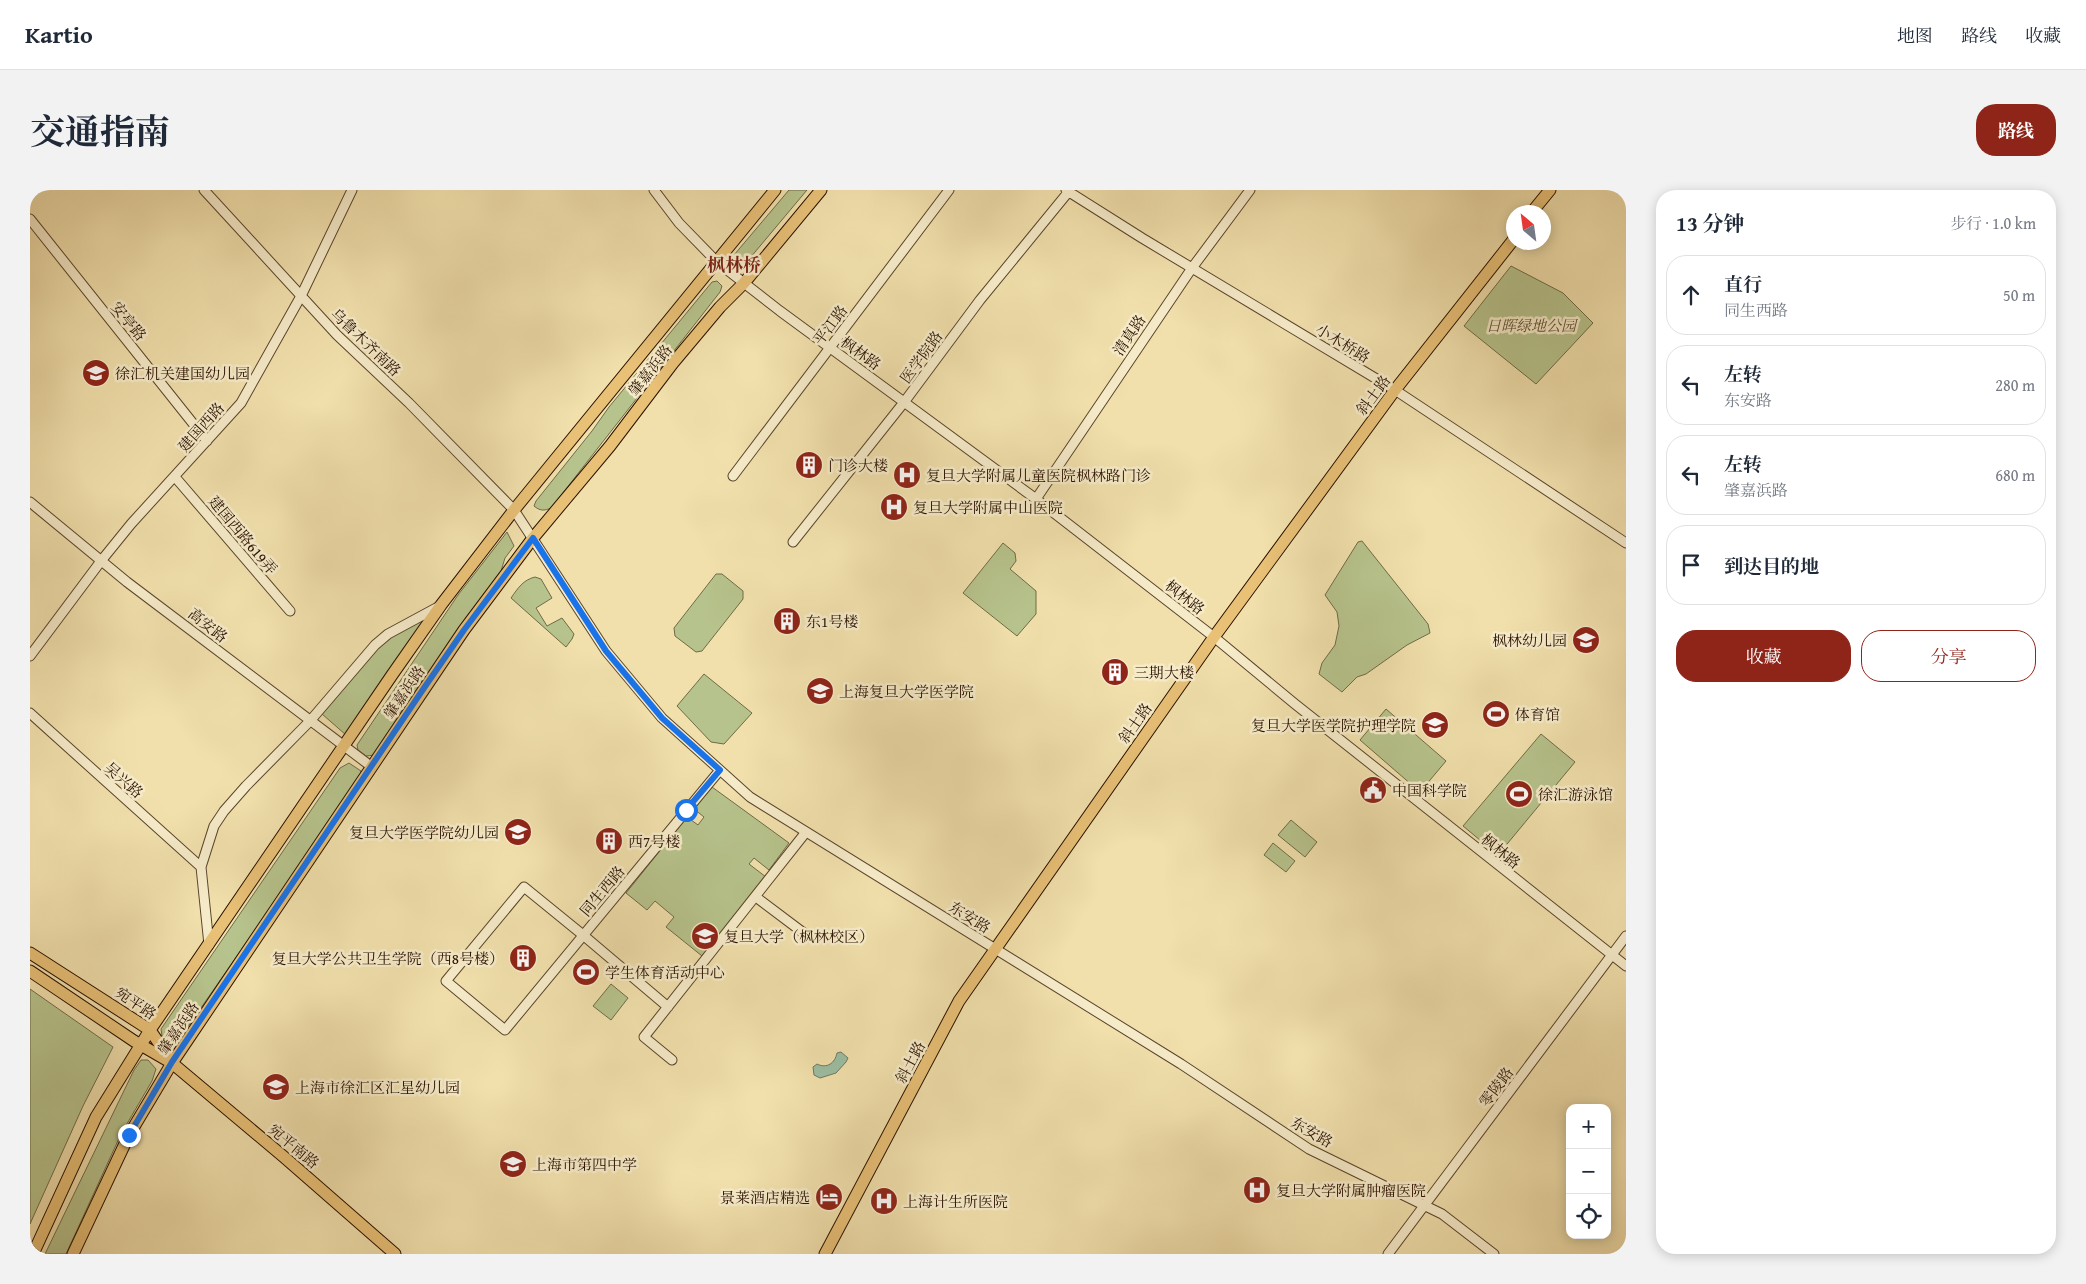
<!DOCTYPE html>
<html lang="zh">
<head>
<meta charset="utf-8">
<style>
	:root { --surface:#fff; --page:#f2f2f3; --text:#1f2937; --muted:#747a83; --line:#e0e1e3; --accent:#8f2418 }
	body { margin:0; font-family:"Gentium Book Plus","Noto Serif SC",serif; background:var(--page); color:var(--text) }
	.controls { position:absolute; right:15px; bottom:15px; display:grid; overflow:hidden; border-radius:10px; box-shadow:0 2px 12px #0003 }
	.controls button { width:45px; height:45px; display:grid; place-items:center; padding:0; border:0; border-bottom:1px solid var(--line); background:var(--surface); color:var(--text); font:25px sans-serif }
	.compass { position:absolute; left:1476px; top:15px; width:45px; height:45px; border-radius:50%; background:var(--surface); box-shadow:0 2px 12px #0003; rotate:331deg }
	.stop { position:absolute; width:15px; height:15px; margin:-11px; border:4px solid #1a73e8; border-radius:50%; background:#fff }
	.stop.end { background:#1a73e8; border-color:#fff; box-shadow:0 1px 5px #0008 }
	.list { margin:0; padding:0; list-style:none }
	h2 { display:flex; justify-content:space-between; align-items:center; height:65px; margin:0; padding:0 20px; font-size:21px }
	h2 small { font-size:16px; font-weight:400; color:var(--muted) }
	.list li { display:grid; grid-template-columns:32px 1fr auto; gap:15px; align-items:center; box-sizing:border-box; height:80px; margin:0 10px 10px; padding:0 10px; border:1px solid var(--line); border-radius:20px }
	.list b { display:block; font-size:19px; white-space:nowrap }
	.list p { margin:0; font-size:16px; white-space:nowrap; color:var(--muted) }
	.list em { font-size:16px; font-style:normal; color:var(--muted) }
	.actions { display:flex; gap:10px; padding:15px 20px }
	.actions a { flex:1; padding:11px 0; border:1px solid var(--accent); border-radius:20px; text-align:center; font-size:18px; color:var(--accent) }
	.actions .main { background:var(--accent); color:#fff }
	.icon { flex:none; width:28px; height:28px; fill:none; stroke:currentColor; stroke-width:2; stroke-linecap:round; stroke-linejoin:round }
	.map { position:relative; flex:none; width:1596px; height:1064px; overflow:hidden; border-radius:20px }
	header { display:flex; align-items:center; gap:30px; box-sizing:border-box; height:70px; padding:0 25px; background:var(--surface); border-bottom:1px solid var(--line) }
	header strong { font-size:24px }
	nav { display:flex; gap:28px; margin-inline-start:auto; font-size:18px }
	.intro { display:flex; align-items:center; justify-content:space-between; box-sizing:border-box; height:120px; padding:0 30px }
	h1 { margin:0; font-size:35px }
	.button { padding:12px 22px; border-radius:20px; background:var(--accent); color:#fff; font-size:18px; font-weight:700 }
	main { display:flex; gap:30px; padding:0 30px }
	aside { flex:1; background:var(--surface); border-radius:20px; box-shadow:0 2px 12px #0003 }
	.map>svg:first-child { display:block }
	.green { fill:#b7c38c; stroke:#706a46 }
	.water { fill:#9cbea4; stroke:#6e7963 }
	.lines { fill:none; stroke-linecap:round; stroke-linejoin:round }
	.minor-casing { stroke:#5b452c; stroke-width:11 }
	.major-casing { stroke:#291101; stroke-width:13 }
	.minor { stroke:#f6ebc9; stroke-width:9 }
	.major { stroke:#e8c076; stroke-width:11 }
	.route { stroke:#1a73e8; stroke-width:6 }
	.labels { text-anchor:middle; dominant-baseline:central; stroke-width:5; stroke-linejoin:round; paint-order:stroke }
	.street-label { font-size:15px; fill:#291101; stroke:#f6ebc9 }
	.park-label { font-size:15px; font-style:italic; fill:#5b4f32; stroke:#f6ebc9 }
	.poi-label { font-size:15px; fill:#291101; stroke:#f6ebc9; text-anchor:start }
	.quarter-label { font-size:18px; font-weight:bold; fill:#7a1f14; stroke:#f6ebc9 }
</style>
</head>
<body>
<header>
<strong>Kartio</strong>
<nav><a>地图</a><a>路线</a><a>收藏</a></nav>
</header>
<div class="intro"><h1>交通指南</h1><a class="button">路线</a></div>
<main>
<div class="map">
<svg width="1596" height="1064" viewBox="0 0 1596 1064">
	<rect width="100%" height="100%" fill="#f1e0ac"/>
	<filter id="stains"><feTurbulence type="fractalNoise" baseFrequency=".004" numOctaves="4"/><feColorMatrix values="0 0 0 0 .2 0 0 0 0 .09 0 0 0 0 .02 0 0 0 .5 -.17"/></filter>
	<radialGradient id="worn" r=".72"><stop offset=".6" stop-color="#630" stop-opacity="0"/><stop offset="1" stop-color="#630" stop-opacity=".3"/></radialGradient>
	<path class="green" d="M759,0H777L715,74L710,75L705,70L704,65Z
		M1481,76L1533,103L1563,133L1506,194L1434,136Z
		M687,91L692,96L690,102L521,318C514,321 510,321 504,316L506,311L562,241L579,217L682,92Z
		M477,342L484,356L475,368L471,381L435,429L345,565L336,566L328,560L327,555L428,405Z
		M1332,351L1398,434L1400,443L1377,455L1336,484L1327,487L1312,502L1289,484L1292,473L1305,455L1309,436L1307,422L1295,405L1328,352Z
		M973,353L985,363L986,371L980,379L1006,401V424L987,446L933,403Z
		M686,384H692L713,401V409L672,461L666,462L645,446L644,438Z
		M505,387L511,389L522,408L506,418L517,436L532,428L544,444L542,449L536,457L481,408C488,398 493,390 505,387Z
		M399,426L316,545L292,524L352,454L366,444Z
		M674,484L722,523L694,554L681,552L647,516Z
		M1356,519L1416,571L1390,602L1330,550Z
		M1511,544L1545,572L1468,665L1433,636Z
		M319,573L331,581L329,590L148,851L141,852L132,846L131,839L310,578Z
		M682,597L759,653L739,680L724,668L719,674L736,687L672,766L636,737L644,727L625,711L617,720L596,703L657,627L668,635L674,627L664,619Z
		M1261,630L1287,652L1275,667L1248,645Z
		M1243,653L1265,671L1256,682L1234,665Z
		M581,794L598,808L581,830L563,816Z
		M0,799L83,857L53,916L0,1034Z
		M111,870H118L126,879L122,891L91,944L36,1064H15L104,880Z"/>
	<path class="water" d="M811,862L818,868L816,872L806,883L790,888L784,885L783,877L787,874C797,879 805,873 807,863Z"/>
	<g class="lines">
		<g class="minor-casing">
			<path id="minor" d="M174,0L307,145L379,213L484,320L576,461L632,528L720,607L1151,874L1279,959L1412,1024L1464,1064
				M624,0L649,33L687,72L750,121L1006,309L1184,447L1265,514L1596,776
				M1036,0L1112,48L1365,200L1596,353
				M0,29L177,251
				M703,286L919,0
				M145,287L260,421
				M1006,309L1162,78L1220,0
				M0,312L97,392L342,577
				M763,352L875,211L950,110L1040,0
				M0,466L71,371L101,334L211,213L271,106L322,0
				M0,523L171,677
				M726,707L779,747
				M179,755L171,677L184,636L194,621L216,596L280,531L345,455L358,444L408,417
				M638,817L553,745L494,697L416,791L475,840L690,580
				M642,870L614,847L776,642
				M1358,1064L1596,746"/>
		</g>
		<g class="major-casing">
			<path id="major" d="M1502,22L1520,0
				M0,763L120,840L141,871
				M0,781L104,851L142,873L254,967L365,1064
				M3,1064L66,927L120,840L362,485L411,415L484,320L745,0
				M43,1064L99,945L142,873L434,440L503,348L580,256L643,173L690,117L714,93L791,0
				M795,1064L929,811L1184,447L1365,200L1484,49"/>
		</g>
		<use href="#minor" class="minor"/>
		<use href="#major" class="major"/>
	</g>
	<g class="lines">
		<path class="route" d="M99,945L142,872L394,498L434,440L503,348L576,461L632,528L690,580L656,620"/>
	</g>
	<defs>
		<g id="school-disc" transform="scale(1.4375)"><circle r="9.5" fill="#8f2418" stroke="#f6ebc9"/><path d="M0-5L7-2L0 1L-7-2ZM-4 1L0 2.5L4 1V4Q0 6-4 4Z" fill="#fff"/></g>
		<g id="building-disc" transform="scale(1.4375)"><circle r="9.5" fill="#8f2418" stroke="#f6ebc9"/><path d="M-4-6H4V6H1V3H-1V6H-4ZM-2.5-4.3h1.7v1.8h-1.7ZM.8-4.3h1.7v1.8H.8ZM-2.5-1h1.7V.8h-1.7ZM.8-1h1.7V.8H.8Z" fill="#fff"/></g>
		<g id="hospital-disc" transform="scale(1.4375)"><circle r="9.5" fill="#8f2418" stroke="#f6ebc9"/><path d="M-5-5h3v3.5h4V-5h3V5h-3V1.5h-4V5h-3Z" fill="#fff"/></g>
		<g id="stadium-disc" transform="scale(1.4375)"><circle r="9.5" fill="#8f2418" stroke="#f6ebc9"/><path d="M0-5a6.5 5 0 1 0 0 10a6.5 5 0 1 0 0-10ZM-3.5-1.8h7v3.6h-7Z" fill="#fff"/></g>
		<g id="university-disc" transform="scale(1.4375)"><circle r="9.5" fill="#8f2418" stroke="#f6ebc9"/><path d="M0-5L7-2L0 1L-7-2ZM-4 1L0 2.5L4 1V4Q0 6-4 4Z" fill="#fff"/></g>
		<g id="civic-disc" transform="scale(1.4375)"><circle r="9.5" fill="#8f2418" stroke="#f6ebc9"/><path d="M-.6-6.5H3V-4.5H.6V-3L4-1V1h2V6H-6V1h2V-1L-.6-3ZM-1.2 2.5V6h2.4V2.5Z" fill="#fff"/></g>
		<g id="hotel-disc" transform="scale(1.4375)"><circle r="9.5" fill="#8f2418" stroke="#f6ebc9"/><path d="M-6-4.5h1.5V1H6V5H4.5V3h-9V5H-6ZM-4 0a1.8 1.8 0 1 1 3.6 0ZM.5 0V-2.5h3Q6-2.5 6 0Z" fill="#fff"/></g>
	</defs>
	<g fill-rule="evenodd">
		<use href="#school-disc" x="66" y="183"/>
		<use href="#building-disc" x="779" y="275"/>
		<use href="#hospital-disc" x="877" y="285"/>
		<use href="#hospital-disc" x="864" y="317"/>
		<use href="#building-disc" x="757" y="431"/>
		<use href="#school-disc" x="1556" y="450"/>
		<use href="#building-disc" x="1085" y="482"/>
		<use href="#school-disc" x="790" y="501"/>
		<use href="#stadium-disc" x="1466" y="524"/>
		<use href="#university-disc" x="1405" y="535"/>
		<use href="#civic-disc" x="1343" y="600"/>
		<use href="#stadium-disc" x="1489" y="604"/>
		<use href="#school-disc" x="488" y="642"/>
		<use href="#building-disc" x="579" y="651"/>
		<use href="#university-disc" x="675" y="746"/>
		<use href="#building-disc" x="493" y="768"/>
		<use href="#stadium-disc" x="556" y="782"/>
		<use href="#school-disc" x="246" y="897"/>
		<use href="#school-disc" x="483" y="974"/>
		<use href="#hospital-disc" x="1227" y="1000"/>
		<use href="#hotel-disc" x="799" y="1007"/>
		<use href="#hospital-disc" x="854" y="1011"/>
	</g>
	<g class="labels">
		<g class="street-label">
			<text transform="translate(99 131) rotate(51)">安亭路</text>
			<text transform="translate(800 135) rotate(-53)">平江路</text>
			<text transform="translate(1099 145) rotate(-56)">清真路</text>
			<text transform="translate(336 152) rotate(44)">乌鲁木齐南路</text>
			<text transform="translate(1313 153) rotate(31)">小木桥路</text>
			<text transform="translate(831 163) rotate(36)">枫林路</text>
			<text transform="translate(891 167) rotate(-54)">医学院路</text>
			<text transform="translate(620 180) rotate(-52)">肇嘉浜路</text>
			<text transform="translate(1343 205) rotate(-53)">斜土路</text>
			<text transform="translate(171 237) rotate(-48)">建国西路</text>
			<text transform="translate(213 345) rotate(50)">建国西路619弄</text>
			<text transform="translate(1155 407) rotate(38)">枫林路</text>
			<text transform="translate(178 435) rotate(38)">高安路</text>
			<text transform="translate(374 502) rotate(-56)">肇嘉浜路</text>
			<text transform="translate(1105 533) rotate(-55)">斜土路</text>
			<text transform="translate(94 590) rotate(42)">吴兴路</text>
			<text transform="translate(1471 661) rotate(39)">枫林路</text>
			<text transform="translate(572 701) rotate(-50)">同生西路</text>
			<text transform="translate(940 727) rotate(32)">东安路</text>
			<text transform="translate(106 813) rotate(34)">宛平路</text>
			<text transform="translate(148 838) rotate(-56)">肇嘉浜路</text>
			<text transform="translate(880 872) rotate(-62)">斜土路</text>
			<text transform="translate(1466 897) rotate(-53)">零陵路</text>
			<text transform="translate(1282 942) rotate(30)">东安路</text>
			<text transform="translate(264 956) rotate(40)">宛平南路</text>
		</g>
		<g class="park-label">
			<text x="1501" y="135">日晖绿地公园</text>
		</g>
		<g class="poi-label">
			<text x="85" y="183">徐汇机关建国幼儿园</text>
			<text x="798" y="275">门诊大楼</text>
			<text x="896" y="285">复旦大学附属儿童医院枫林路门诊</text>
			<text x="883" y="317">复旦大学附属中山医院</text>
			<text x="776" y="431">东1号楼</text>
			<text x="1537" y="450" text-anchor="end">枫林幼儿园</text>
			<text x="1104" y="482">三期大楼</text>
			<text x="809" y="501">上海复旦大学医学院</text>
			<text x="1485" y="524">体育馆</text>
			<text x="1386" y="535" text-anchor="end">复旦大学医学院护理学院</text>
			<text x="1362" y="600">中国科学院</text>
			<text x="1508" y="604">徐汇游泳馆</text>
			<text x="469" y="642" text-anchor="end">复旦大学医学院幼儿园</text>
			<text x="598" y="651">西7号楼</text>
			<text x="694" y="746">复旦大学（枫林校区）</text>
			<text x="474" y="768" text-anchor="end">复旦大学公共卫生学院（西8号楼）</text>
			<text x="575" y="782">学生体育活动中心</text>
			<text x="265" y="897">上海市徐汇区汇星幼儿园</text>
			<text x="502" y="974">上海市第四中学</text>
			<text x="1246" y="1000">复旦大学附属肿瘤医院</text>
			<text x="780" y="1007" text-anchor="end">景莱酒店精选</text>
			<text x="873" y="1011">上海计生所医院</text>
		</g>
		<g class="quarter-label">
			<text x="704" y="74">枫林桥</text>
		</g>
	</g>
	<rect width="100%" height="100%" filter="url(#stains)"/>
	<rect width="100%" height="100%" fill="url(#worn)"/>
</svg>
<div class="controls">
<button>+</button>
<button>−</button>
<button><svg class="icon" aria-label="locate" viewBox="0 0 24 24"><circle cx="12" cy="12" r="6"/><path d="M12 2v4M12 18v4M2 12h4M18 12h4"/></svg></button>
</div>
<svg class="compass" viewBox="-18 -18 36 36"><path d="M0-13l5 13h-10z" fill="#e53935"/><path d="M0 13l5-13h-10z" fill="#747a83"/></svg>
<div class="stop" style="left:656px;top:620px"></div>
<div class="stop end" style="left:99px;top:945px"></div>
</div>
<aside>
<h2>13 分钟<small>步行 · 1.0 km</small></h2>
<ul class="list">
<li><svg class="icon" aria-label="ahead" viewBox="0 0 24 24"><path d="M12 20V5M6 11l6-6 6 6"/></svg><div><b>直行</b><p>同生西路</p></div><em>50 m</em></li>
<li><svg class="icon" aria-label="left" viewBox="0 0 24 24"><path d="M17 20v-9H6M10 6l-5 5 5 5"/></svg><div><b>左转</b><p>东安路</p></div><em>280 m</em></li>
<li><svg class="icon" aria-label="left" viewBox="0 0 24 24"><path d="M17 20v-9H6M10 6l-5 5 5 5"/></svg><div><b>左转</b><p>肇嘉浜路</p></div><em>680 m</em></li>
<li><svg class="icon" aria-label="arrive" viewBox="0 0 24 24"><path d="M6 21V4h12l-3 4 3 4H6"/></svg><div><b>到达目的地</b></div></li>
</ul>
<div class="actions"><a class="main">收藏</a><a>分享</a></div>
</aside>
</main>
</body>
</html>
